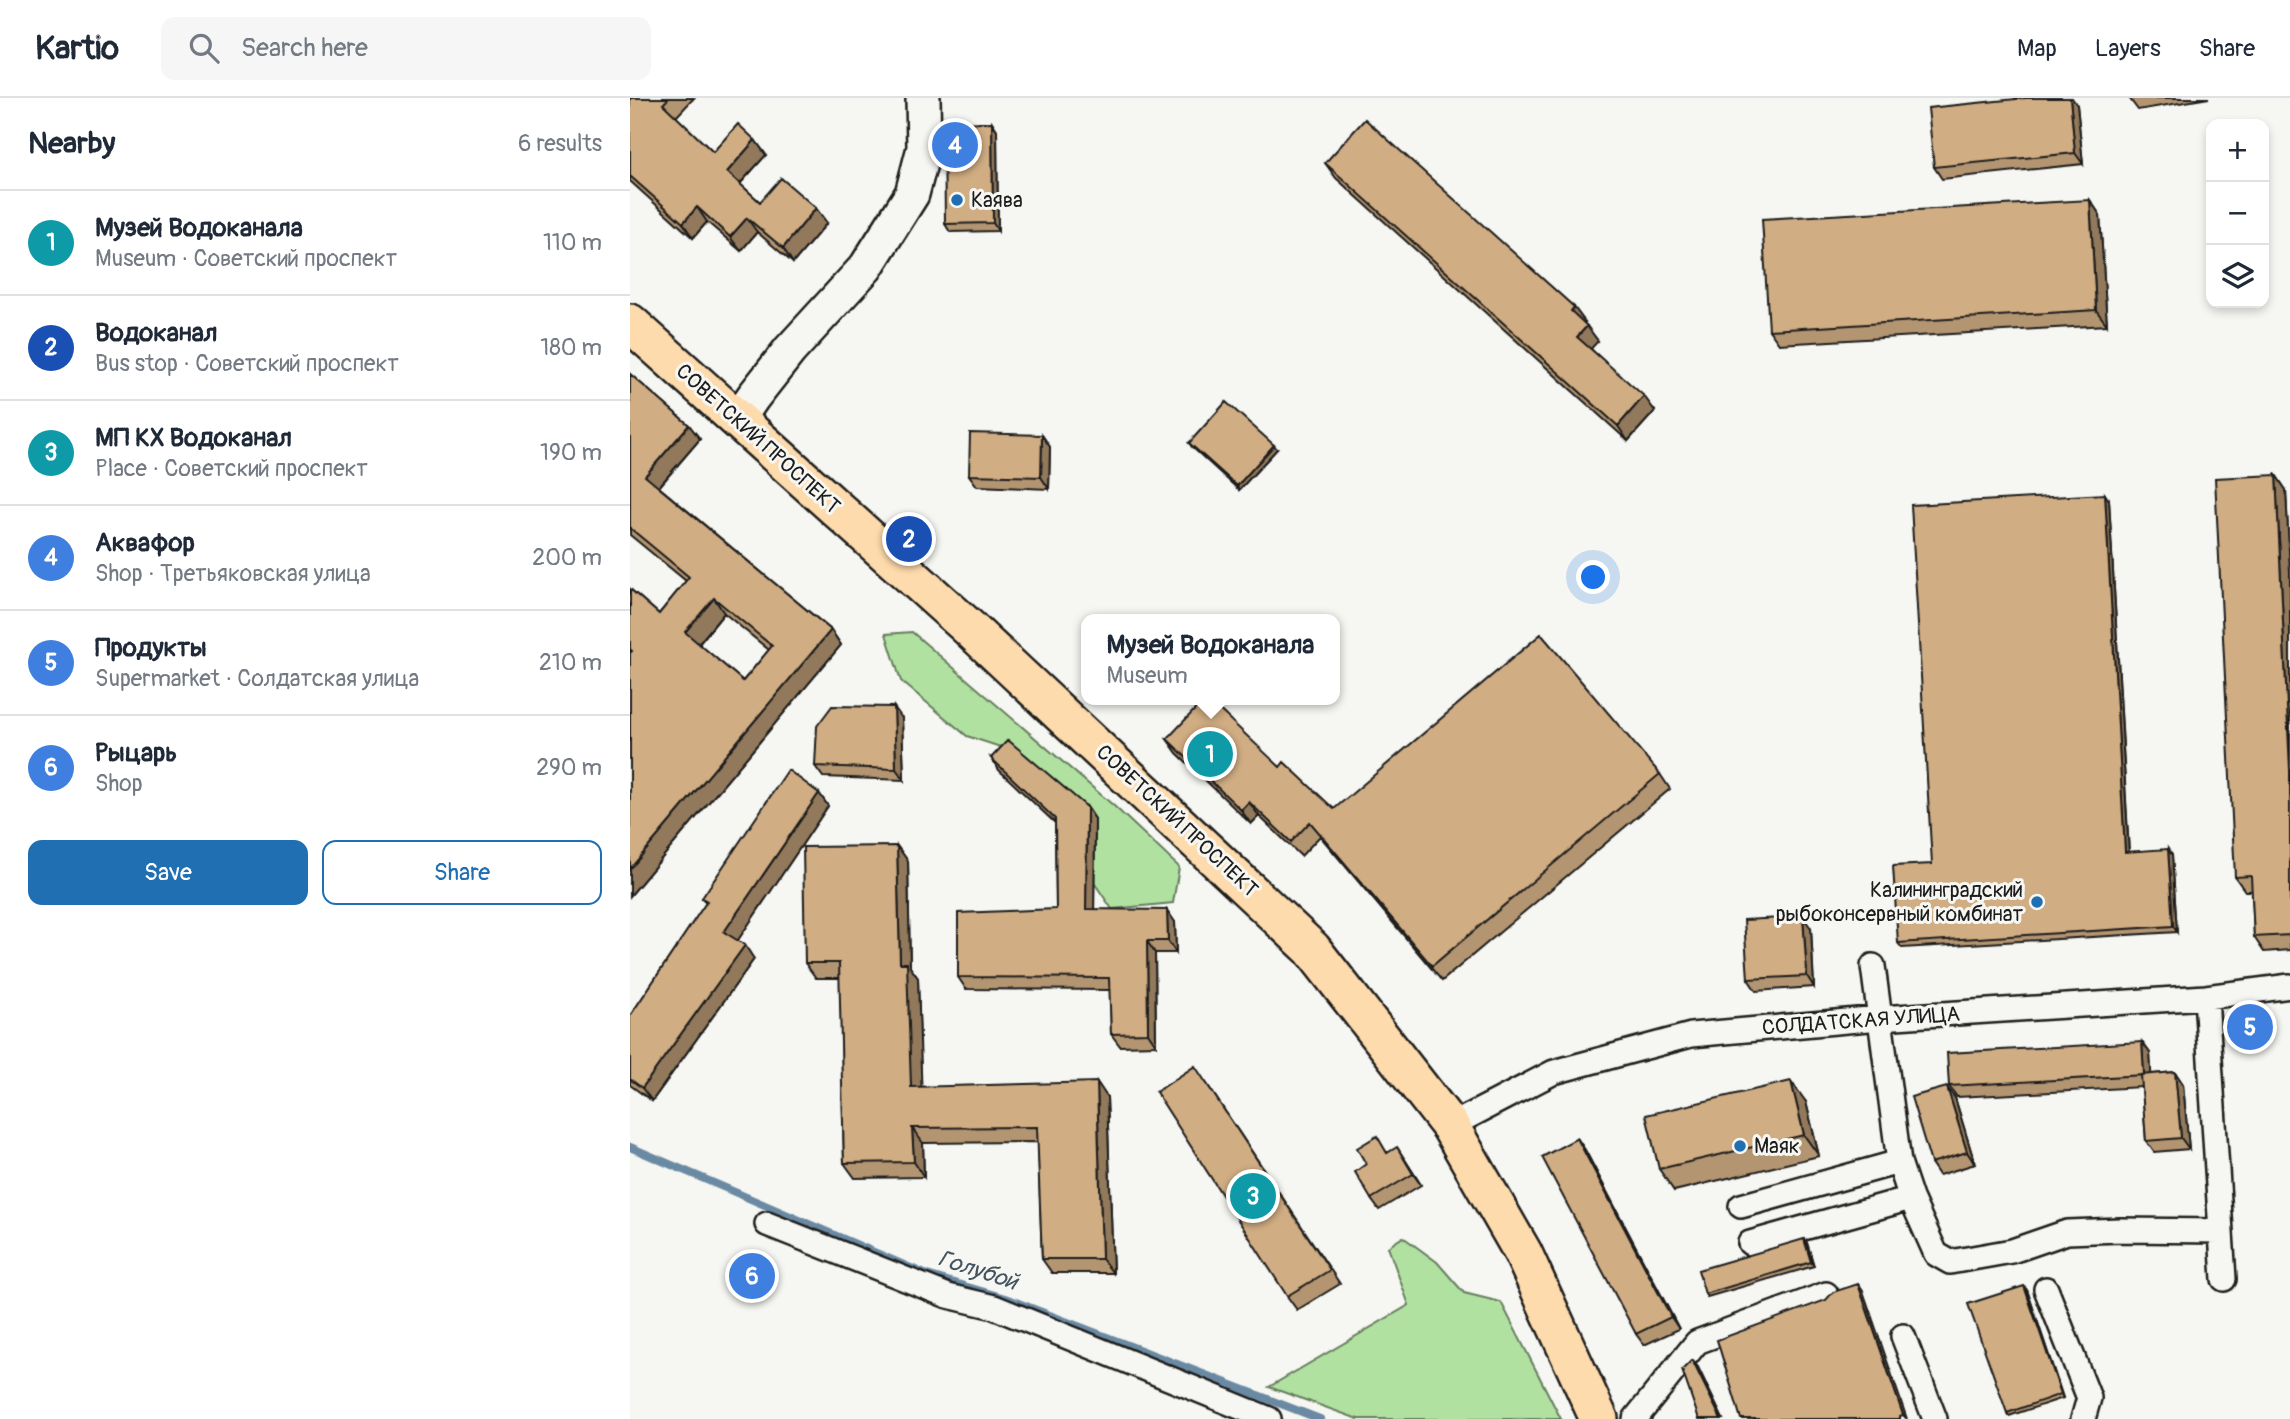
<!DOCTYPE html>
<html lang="en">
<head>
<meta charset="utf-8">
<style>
	:root { --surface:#fff; --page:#f6f6f7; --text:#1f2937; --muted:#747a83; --line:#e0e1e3; --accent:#1f6fb2 }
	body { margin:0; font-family:Pangolin,sans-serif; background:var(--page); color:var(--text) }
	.controls { position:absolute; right:21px; top:21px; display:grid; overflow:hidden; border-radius:14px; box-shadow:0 4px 10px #0003 }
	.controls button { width:63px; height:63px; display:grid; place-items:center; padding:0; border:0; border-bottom:2px solid var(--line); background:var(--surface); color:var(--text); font:35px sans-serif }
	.you { position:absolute; left:964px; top:480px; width:24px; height:24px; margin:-18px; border:5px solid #fff; border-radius:50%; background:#1a73e8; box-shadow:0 0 0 10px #1a73e833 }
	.badge { display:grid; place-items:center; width:46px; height:46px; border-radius:50%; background:var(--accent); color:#fff; font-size:23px; font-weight:700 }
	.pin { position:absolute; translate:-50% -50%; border:4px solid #fff; box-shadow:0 2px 7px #0006 }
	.popup { position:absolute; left:451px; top:516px; width:259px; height:91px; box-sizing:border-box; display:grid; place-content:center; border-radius:14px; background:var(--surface); filter:drop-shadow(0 2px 5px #0005); font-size:23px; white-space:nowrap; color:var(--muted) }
	.popup b { font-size:26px; color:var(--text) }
	.popup::after { content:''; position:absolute; left:50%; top:100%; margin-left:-14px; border:14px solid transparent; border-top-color:var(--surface) }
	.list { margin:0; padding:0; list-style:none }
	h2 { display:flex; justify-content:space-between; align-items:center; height:91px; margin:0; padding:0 28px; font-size:30px }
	h2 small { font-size:23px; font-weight:400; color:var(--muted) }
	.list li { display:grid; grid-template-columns:46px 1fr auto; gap:21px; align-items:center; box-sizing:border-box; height:105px; padding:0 28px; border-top:2px solid var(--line) }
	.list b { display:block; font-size:26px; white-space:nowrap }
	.list p { margin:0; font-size:23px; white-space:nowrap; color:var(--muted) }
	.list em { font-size:23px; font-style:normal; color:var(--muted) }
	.actions { display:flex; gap:14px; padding:21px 28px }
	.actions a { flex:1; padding:16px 0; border:2px solid var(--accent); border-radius:14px; text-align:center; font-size:24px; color:var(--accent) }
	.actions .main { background:var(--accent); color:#fff }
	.icon { flex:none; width:38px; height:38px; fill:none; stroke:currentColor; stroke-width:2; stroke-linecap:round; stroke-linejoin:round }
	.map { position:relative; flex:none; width:1660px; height:1321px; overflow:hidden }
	header { display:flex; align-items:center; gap:42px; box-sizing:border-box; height:98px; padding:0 35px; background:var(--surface); border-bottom:2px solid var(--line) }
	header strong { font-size:33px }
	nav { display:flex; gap:38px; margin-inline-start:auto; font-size:24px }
	.search { width:490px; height:63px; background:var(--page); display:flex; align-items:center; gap:18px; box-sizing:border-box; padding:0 24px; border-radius:14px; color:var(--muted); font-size:26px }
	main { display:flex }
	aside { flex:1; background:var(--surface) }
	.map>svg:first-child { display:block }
	.green { fill:#b1e1a1; stroke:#667e5e; stroke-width:2 }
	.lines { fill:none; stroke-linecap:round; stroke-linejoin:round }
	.stream { stroke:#6b8aa3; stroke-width:8 }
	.street-casing { stroke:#1c1c1c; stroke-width:28 }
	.secondary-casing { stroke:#1c1c1c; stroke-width:38 }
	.primary-casing { stroke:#1c1c1c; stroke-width:42 }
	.street { stroke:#f6f6f2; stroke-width:23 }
	.secondary { stroke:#f6f6f2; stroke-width:33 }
	.primary { stroke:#fedbac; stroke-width:37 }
	.wall { fill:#b49571; stroke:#1c1c1c; stroke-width:2; fill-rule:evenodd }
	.shaded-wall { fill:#92795c; stroke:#1c1c1c; stroke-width:2 }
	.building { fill:#d1ad83; stroke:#1c1c1c; stroke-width:2; fill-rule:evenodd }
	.poi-dot { fill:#1f6fb2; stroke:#f6f6f2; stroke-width:2.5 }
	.labels { text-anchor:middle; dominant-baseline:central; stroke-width:6; stroke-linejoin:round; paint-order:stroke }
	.poi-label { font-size:21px; fill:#1c1c1c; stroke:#f6f6f2; text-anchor:start }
	.street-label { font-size:21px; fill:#1c1c1c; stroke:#f6f6f2 }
	.water-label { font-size:23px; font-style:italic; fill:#435360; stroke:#f6f6f2 }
</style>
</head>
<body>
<header>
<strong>Kartio</strong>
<div class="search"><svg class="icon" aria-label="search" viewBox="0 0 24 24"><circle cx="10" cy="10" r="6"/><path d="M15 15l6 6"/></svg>Search here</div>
<nav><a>Map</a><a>Layers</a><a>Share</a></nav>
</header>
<main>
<aside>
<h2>Nearby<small>6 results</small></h2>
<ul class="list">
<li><span class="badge" style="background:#0f9aa8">1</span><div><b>Музей Водоканала</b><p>Museum · Советский проспект</p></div><em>110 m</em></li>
<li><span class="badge" style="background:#1a4fb4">2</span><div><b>Водоканал</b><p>Bus stop · Советский проспект</p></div><em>180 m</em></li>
<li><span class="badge" style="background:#0f9aa8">3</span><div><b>МП КХ Водоканал</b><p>Place · Советский проспект</p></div><em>190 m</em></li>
<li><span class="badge" style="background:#3f7fe0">4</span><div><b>Аквафор</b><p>Shop · Третьяковская улица</p></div><em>200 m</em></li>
<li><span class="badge" style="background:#3f7fe0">5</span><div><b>Продукты</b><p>Supermarket · Солдатская улица</p></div><em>210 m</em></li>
<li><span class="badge" style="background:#3f7fe0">6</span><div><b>Рыцарь</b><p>Shop</p></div><em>290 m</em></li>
</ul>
<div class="actions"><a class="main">Save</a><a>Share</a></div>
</aside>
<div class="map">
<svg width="1660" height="1321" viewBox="0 0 1660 1321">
	<rect width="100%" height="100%" fill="#f6f6f2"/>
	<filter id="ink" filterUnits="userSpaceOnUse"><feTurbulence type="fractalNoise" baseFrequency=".0143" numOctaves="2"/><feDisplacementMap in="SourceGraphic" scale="14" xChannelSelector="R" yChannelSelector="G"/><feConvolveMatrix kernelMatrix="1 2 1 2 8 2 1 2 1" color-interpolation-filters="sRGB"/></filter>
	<g filter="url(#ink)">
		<path class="green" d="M282,534L484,708L549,769L543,805L482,811L465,786L386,654L337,638L271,583L256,536Z
			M773,1139L807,1164L834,1195L871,1204L931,1321H728L639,1289L779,1207L758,1149Z"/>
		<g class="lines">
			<path class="stream" d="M0,1049L297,1177L375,1200L690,1321"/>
			<g class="street-casing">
				<path id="street" d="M1243,868L1269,1064L1281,1100L1306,1156L1320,1164L1382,1153L1437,1134L1490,1132L1591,1133
					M1576,899L1594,1181
					M820,1028L924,974L1061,937L1250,920L1576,899L1660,888
					M1111,1108L1269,1064
					M137,1126L318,1198L364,1209L639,1321
					M1120,1145L1281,1100
					M1416,1191L1459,1300L1453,1321
					M1273,1238L1305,1321
					M1005,1321L1067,1244L1196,1196"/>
			</g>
			<g class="secondary-casing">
				<path id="secondary" d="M108,321L123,299L160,252L236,169L282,96L294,50L293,0"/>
			</g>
			<g class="primary-casing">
				<path id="primary" d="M0,225L338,529L682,851L820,1028L893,1155L969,1321"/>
			</g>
			<use href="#street" class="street"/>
			<use href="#secondary" class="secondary"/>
			<use href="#primary" class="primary"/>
		</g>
		<path class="wall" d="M0,0H64L46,19L83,54L125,42L136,57L110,86L130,104L197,125L163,165L127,134L111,153L77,124L63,140L0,83Z
			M1499,0H1579L1508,12Z
			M1447,7L1453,66L1312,81L1304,69Z
			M362,24L367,32L368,133L320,134L315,126Z
			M695,65L955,224L954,225L968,243L960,250L1025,313L998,343L706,80Z
			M1460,102L1470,117L1477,227L1149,246L1139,232Z
			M0,276L59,327L70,341L29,389L201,532L211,547L0,798V491L29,516L56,483L0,437ZM94,515L139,552L113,583L69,546Z
			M412,337L420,349L419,391L347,388L339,377Z
			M559,345L647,351L609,392L562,349Z
			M1646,377L1656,392L1660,474V852L1634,854L1624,839L1622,793H1615L1605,779Z
			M1479,402L1499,754L1542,757L1547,834L1272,850L1268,845L1302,766Z
			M272,620L274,682L193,679L185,668Z
			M537,641L650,669L704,711L1030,676L1040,691L812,883L690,738L671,758L629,718L621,726L547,655Z
			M361,660L457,709L465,721L464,811L545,824L546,855H525L526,947L490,948L481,936L480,892L336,891L328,879L426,811L425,725L369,672Z
			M189,695L198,708L107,843L124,861L22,1003L0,987V918L76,805L72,800Z
			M267,748L278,763L280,869L288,880L291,989L477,999L483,1175H422L412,1161L408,1044L293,1045L294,1079L225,1080L214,1065L210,880H186L175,865Z
			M1181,830L1184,889L1126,893L1118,881Z
			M1512,944L1520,955L1521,976L1545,974L1553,986L1559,1051L1524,1054L1516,1043L1512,989L1327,999L1319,988Z
			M575,983L710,1186L667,1212L657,1198Z
			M1317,989L1325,1000L1345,1066L1309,1077L1301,1065Z
			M1176,1004L1189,1058L1044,1093L1029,1071Z
			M947,1040L955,1052L1049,1231L1014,1247L1006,1236Z
			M758,1054L774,1060L791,1087L749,1112L741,1101Z
			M1177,1145L1184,1168L1077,1199L1075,1196Z
			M1397,1192L1433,1300L1379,1318L1377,1315Z"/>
		<path class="shaded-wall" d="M1440,0H1442L1447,7L1453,66L1445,55Z
			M362,24L367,32L368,133L363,125Z
			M125,42L136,57L107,89L97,74Z
			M1460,102L1470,117L1477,227L1466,212Z
			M67,109L77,124L63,140L53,125Z
			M186,110L197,125L163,165L153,150Z
			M117,120L127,134L111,153L100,139Z
			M944,209L955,224L951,228L941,213Z
			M957,228L968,243L958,254L947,239Z
			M1014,298L1025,313L998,343L988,328Z
			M59,327L70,341L26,392L15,378Z
			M412,337L420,349L419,391L411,379Z
			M644,347L647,351L609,392L607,388Z
			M1646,377L1656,392L1660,474V672Z
			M1475,396L1479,402L1499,759L1495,754Z
			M84,500L94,515L66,549L55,534Z
			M201,532L211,547L0,798V771Z
			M264,609L272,620L274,682L266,671Z
			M189,695L198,708L104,848L94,834Z
			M619,704L629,718L621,726L611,712Z
			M457,709L465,721L464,823L456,811Z
			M267,748L278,763L280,869L288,880L292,1004L281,989L270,865Z
			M1538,751L1542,757L1547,834L1543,828Z
			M537,812L545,824L546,855L538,843Z
			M1173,819L1181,830L1184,889L1177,878Z
			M517,843L525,855L526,947L518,935Z
			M115,847L124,861L22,1003L12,990Z
			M1512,944L1520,955L1522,988L1514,977Z
			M1545,974L1553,986L1559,1051L1551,1040Z
			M1161,983L1176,1004L1189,1058L1174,1037Z
			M467,984L477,999L483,1175L472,1161Z
			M1317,989L1325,1000L1345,1066L1337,1054Z
			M282,1030L293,1045L294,1079L284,1064Z
			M947,1040L955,1052L1049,1231L1041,1219Z
			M767,1049L774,1060L791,1087L783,1076Z
			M1174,1141L1177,1145L1184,1168L1181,1164Z
			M1228,1186L1233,1193L1277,1321L1273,1317Z
			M1394,1188L1397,1192L1433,1300L1431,1296Z
			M1062,1262L1068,1269L1093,1321H1091Z"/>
		<path class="building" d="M0,0H39L33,6L83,54L108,26L125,42L97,74L130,104L151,80L186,110L153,150L117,120L100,139L67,109L53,125L0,78Z
			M1396,0H1440L1445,55L1304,69L1298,10Z
			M735,21L944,209L941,213L957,228L947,239L1014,298L988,328L695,65Z
			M362,24L363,125L315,126L314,25Z
			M1460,102L1466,212L1139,232L1132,121Z
			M0,276L59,327L15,378L201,532L0,771V555L2,553L0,551V491L29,516L59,479L0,430ZM84,500L142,548L113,583L55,534Z
			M596,304L644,347L607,388L559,345Z
			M340,335L412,337L411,379L339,377Z
			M1646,377L1660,672V837L1624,839L1621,778L1605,779L1585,380Z
			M1475,396L1495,754L1538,751L1543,828L1268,845L1263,768L1302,766L1281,407Z
			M911,536L1030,676L802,868L680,724L661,744L619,704L611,712L537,641L574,602H579L650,669L654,664L704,711Z
			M202,608L264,609L266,671L185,668L187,628Z
			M378,642L457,709L456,811L537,812L538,843H517L518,935L481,936L479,880L328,879V815L426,811L425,721L361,660Z
			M158,672L189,695L94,834L115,847L12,990L0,981V918L77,803L72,800Z
			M267,748L270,865H277L281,989L467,984L472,1161H412L407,1029L282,1030L284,1064L214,1065L209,865H175L173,749Z
			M1173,819L1177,878L1118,881L1114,822Z
			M1512,944L1514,977L1319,988L1317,955Z
			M565,968L700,1172L657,1198L526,994Z
			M1545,974L1551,1040L1516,1043L1511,977Z
			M1161,983L1174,1037L1029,1071L1016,1017Z
			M1317,989L1337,1054L1301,1065L1281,999Z
			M747,1038L757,1055L767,1049L783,1076L741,1101L725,1074L736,1066L727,1050Z
			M947,1040L1041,1219L1006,1236L912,1059Z
			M1174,1141L1181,1164L1075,1196L1068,1172Z
			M1228,1186L1273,1317L1270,1318V1321H1111L1087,1242L1196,1202L1203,1194Z
			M1394,1188L1431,1296L1377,1315L1338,1206Z
			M1062,1262L1091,1321H1069L1052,1272Z"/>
	</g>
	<g class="poi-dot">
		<circle cx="327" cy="102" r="7"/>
		<circle cx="1407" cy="804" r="7"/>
		<circle cx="1110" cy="1048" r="7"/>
	</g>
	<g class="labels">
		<g class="poi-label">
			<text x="341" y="102">Каява</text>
			<text x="1393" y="792" text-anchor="end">Калининградский<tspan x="1393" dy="24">рыбоконсервный комбинат</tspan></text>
			<text x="1124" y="1048">Маяк</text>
		</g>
		<g class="street-label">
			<text transform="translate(128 341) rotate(42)">СОВЕТСКИЙ ПРОСПЕКТ</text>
			<text transform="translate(547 723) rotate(43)">СОВЕТСКИЙ ПРОСПЕКТ</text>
			<text transform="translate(1231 923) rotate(-4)">СОЛДАТСКАЯ УЛИЦА</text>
		</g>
		<g class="water-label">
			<text transform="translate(348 1172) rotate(18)">Голубой</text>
		</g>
	</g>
</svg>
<div class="controls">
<button>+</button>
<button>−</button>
<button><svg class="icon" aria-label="layers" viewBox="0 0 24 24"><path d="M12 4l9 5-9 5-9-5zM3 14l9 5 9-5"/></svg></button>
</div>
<div class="you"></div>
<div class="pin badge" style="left:580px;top:656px;background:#0f9aa8">1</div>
<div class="popup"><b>Музей Водоканала</b>Museum</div>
<div class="pin badge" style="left:279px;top:441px;background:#1a4fb4">2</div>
<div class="pin badge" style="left:623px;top:1098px;background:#0f9aa8">3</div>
<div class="pin badge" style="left:325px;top:47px;background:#3f7fe0">4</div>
<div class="pin badge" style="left:1620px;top:929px;background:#3f7fe0">5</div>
<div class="pin badge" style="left:122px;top:1178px;background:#3f7fe0">6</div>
</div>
</main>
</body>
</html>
